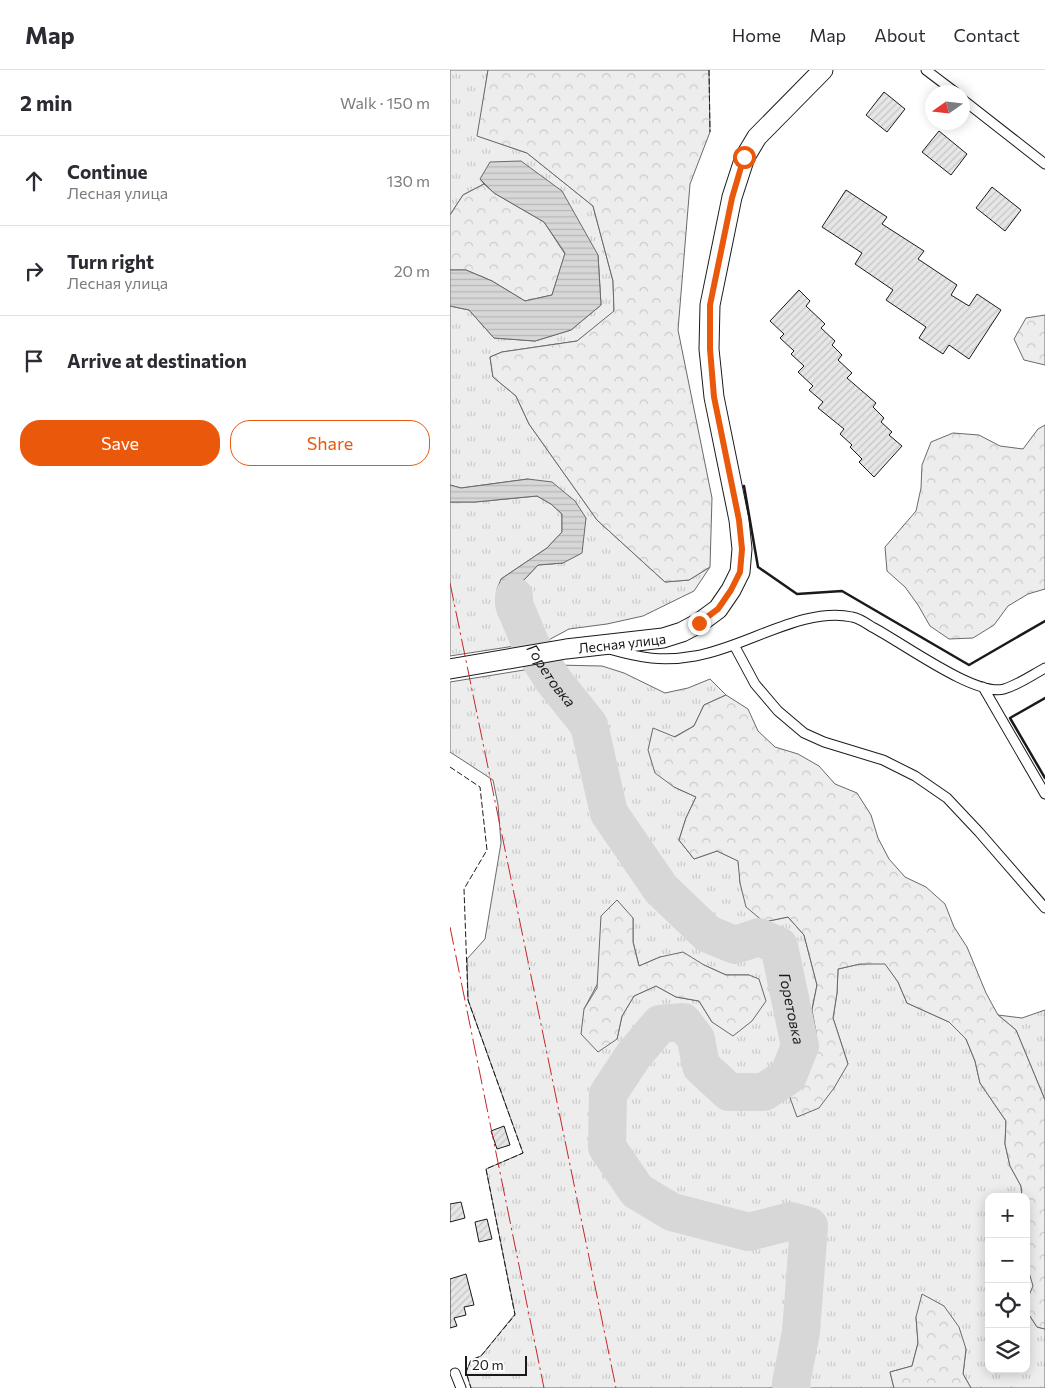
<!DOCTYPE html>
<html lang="en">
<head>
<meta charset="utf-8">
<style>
	:root { --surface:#fff; --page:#f2f2f3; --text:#2b2b33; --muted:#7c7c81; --line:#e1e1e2; --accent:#ea580c }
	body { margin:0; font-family:Commissioner,sans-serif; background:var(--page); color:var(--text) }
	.controls { position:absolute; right:15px; bottom:15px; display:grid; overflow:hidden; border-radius:10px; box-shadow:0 2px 12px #0003 }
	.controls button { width:45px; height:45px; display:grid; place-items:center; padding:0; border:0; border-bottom:1px solid var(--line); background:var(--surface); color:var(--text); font:25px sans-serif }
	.compass { position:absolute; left:475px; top:15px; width:45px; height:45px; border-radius:50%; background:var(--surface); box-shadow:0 2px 12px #0003; rotate:256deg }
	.scale { position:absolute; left:15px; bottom:12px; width:62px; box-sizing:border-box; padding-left:5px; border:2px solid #1a1a1a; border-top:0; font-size:14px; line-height:18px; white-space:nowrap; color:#1a1a1a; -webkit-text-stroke:4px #fff; paint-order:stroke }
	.stop { position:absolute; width:15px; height:15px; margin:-11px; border:4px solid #ea580c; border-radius:50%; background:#fff }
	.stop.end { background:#ea580c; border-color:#fff; box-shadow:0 1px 5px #0008 }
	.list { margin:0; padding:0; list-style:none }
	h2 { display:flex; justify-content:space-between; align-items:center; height:65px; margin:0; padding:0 20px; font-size:21px }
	h2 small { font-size:16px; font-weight:400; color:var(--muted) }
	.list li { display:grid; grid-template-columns:32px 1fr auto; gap:15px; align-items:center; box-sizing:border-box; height:90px; padding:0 20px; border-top:1px solid var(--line) }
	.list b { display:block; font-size:19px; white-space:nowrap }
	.list p { margin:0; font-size:16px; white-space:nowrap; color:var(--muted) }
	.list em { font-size:16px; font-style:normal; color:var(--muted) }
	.actions { display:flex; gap:10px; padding:15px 20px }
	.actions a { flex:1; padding:11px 0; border:1px solid var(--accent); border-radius:20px; text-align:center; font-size:18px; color:var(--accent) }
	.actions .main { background:var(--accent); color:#fff }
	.icon { flex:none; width:28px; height:28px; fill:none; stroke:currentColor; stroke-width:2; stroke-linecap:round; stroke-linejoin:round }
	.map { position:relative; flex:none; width:595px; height:1318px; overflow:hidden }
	header { display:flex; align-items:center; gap:30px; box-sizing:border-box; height:70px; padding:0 25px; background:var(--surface); border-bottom:1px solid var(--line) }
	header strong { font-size:24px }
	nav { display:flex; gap:28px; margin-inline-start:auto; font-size:18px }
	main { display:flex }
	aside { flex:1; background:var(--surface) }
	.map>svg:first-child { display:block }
	.grass { fill:url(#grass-tufts); stroke:#6a6a6a; fill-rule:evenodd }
	.forest { fill:url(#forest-crowns); stroke:#6a6a6a }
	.water { fill:url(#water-rules); stroke:#6a6a6a }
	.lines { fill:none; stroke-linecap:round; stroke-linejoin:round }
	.river { stroke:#d7d7d7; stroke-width:38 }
	.building { fill:url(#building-hatch); stroke:#1a1a1a }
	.lane-casing { stroke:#1a1a1a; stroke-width:11 }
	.street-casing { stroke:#1a1a1a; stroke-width:21 }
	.lane { stroke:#fff; stroke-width:9 }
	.street { stroke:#fff; stroke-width:19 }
	.fence { stroke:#1a1a1a; stroke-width:1; stroke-dasharray:6 2.5; stroke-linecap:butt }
	.wall { stroke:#1a1a1a; stroke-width:2.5 }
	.power { stroke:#c62828; stroke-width:1; stroke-dasharray:18 4 2.5 4; stroke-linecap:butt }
	.route { stroke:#ea580c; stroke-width:6 }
	.labels { text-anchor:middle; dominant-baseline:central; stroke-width:4; stroke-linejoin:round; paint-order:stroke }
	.street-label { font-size:14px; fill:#1a1a1a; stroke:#fff }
	.water-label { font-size:15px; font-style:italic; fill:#1a1a1a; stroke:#fff }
</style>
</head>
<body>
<header>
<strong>Map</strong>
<nav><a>Home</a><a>Map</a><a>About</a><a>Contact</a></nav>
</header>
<main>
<aside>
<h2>2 min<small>Walk · 150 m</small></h2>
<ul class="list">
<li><svg class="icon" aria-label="ahead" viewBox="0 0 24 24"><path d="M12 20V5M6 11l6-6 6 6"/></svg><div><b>Continue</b><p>Лесная улица</p></div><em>130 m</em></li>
<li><svg class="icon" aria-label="right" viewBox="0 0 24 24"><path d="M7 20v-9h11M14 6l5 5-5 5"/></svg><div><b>Turn right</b><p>Лесная улица</p></div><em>20 m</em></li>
<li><svg class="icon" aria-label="arrive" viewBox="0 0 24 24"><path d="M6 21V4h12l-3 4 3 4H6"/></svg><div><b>Arrive at destination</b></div></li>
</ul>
<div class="actions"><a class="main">Save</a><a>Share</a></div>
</aside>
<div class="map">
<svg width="595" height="1318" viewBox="0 0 595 1318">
	<defs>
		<pattern id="grass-tufts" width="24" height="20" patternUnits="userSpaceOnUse" patternTransform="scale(1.25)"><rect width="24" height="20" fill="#ededed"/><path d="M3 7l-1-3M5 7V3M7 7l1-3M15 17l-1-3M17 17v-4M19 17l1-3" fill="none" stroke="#cbcbcb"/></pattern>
		<pattern id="forest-crowns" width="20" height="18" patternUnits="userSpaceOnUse" patternTransform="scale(1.25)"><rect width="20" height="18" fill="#ededed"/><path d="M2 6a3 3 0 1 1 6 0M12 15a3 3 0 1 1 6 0" fill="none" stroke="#cbcbcb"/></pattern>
		<pattern id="water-rules" width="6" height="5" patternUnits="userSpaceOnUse" patternTransform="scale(1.25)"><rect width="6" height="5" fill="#d7d7d7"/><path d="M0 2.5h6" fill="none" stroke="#b8b8b8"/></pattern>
		<pattern id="building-hatch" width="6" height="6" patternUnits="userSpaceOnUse" patternTransform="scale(1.25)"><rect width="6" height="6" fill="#e6e6e6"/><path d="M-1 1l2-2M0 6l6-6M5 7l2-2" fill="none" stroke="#c5c5c5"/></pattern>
	</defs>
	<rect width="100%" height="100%" fill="#fff"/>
	<path class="grass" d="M0,0H38L28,66L77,83L143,136L163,211L164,242L127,271L52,282L40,287L43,307L66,326L79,354L147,450L215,512L239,510L260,497L244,521L193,546L157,554L119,559L93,573C83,552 73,534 73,511L88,495L113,493L136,448L78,409L11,418L0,415V236L19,240L44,268L85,271L121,260L151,235L148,185L30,109L34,114L13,125L0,145Z
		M87,426L101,434L112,444V462L97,478L51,509L50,542L71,575L0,586V432H25Z
		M105,595L152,596L174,603L215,623L238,618L260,609L276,625L254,635L244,656L224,667V717L246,727L236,748L229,770L244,789L267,781L289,791L290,813L314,852L338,847L354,865L367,915L362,939L366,962L365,986L340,1025L398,994L383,948L387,923L388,899L410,894L435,893L448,912L457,933L499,952L516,969L525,991L530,1013L556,1051L555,1074L560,1096L571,1116L572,1127H539V1299H576V1240L587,1257L595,1259V1318H521L513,1304L516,1279L466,1247L468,1273L462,1296L440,1302L444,1318H21L16,1302L21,1290L31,1286L65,1244L36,1099L73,1083L18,930L17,889L35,869L51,773L48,735L43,710L0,682V612ZM183,848V872L189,896L210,887L254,895L276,905H299L262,952L249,931L226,927L206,916L184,926L172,946L167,969L134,939Z
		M595,940V1030L566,960L548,945L572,948Z"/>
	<path class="forest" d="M38,0H259L260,62L240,114L228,260L262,428L260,497L239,510L215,512L147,450L79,354L66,326L43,307L40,287L52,282L127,271L164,241L163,211L143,136L77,83L27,66Z
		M34,114L44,123L94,152L115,184L102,225L75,231L42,211L16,200H0V145L13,125Z
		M595,245V295L574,290L564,269L576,248Z
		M595,355V519L578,524L558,536L544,555L523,568L499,569L480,556L468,535L455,517L437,501L435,477L466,441L471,418L472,395L481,372L503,363L529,365L550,376L573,379L588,359Z
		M276,625L298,639L308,661L325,677L348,684L369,696L385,714L407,723L421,745L428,768L439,789L455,807L476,817L495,834L504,857L517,877L536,923L548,945L566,960L595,1030V1259L587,1257L576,1240V1232L583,1216L576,1192V1127H572L571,1116L560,1096L555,1074L556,1051L530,1013L525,991L516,969L499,952L457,933L448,912L435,894H410L388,899L387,923L383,948L398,994L384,1018L369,1038L347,1047L339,1025L365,986L366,962L362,940L367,915L354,865L338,847L314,852L296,837L290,813L288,791L267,781L244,789L229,770L236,748L246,727L224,717L205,703L198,680L203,658L225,667L244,656L254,635Z
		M167,830L183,848V872L189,896L210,887L233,882L254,895L276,905H299L309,909L316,931L302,951L283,966L262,952L249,931L226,927L206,916L184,926L172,946L167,969L148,982L131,964L134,939L147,918L151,846Z
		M472,1224L494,1236L509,1257L516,1279L513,1304L521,1318H444L440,1302L462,1296L468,1273L466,1247Z"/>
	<path class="water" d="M71,91L112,121L148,185L151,235L121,260L85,271L44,268L19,240L0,236V200H16L42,211L75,231L102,225L115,183L94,152L44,123L30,109L40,92Z
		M78,409L102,412L125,431L136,448L132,483L113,493L88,495L73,511C72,534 83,552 93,573L71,575L50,542L47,519L51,509L97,478L112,462V444L101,434L87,426L25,432H0V415L11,418Z"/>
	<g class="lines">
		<path class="river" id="s1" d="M64,526V534L81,575L103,610L139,655L159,743L211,819L258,864L285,875L309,867L329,876L350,976L338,1006L314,1022H279L251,996L246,969L233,952L210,954L183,986L158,1024L157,1077L187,1121L222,1142L299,1162L341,1151L359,1156L351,1262L341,1313L342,1318"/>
	</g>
	<path class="building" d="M434,22L455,39L437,62L416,45Z
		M489,61L517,84L501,105L472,82Z
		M542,117L571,140L555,161L526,138Z
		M396,120L437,147L432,154L474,181L468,189L507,215L501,225L519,236L527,224L551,240L519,289L499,275L493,284L469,268L476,257L436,230L443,220L405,194L412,183L372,157Z
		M349,220L360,231L356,236L375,254L371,258L385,271L382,275L392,285L388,290L402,303L397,308L426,333L423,337L434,348L431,352L442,362L439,365L452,376L424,407L409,392L412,389L400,377L402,375L390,364L394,359L368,338L373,332L359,320L363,316L348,302L354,296L341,284L344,281L330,268L334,264L320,251Z
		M54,1056L60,1075L47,1079L41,1061Z
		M11,1132L15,1148L0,1152V1134Z
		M37,1149L42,1169L29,1172L25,1152Z
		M16,1204L24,1235L14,1237L16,1245L4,1248L7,1256L0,1258V1209Z"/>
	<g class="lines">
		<g class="lane-casing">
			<path id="lane" d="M476,0L505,22
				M512,29L595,94
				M284,575L305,614L328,641L354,663L374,672L433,690L465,706L497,728L529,762L595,838
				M159,579C191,588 212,592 245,586C294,578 354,536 402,547C409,548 416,553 422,557C450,571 525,627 554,619C568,615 582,605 595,598
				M533,617L595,724
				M5,1303L11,1318"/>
		</g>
		<g class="street-casing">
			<g id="street">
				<path id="s2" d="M0,599L116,579L213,568L232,562L249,553L268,539L281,520L290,502L292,479L289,450L264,327L259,279L260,235L282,127L295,87L307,67L373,0"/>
			</g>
		</g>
		<use href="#lane" class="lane"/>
		<use href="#street" class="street"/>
		<path class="fence" d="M259,0L260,62
			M0,697L30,717L37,780L14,819L18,930L73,1083L36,1099L65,1245L31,1286L21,1290L16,1302L21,1318"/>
		<path class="wall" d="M294,416L308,497L347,524L392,521L519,595L595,551
			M595,628L560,648L595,708"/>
		<path class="power" d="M0,513L166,1318
			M0,857L94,1318"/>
	</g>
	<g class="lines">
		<path class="route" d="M249,553L268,539L281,520L290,502L292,479L289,450L264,327L260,279V235L282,128L294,87"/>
	</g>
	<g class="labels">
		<g class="street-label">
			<text stroke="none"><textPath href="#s2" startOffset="174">Лесная улица</textPath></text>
		</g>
		<g class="water-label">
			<text stroke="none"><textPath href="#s1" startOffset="89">Горетовка</textPath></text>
			<text stroke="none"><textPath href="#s1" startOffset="539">Горетовка</textPath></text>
		</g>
	</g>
</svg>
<div class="controls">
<button>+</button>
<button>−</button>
<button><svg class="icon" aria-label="locate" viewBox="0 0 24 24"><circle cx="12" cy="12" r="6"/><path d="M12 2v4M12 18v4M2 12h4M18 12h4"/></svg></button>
<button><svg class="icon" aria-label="layers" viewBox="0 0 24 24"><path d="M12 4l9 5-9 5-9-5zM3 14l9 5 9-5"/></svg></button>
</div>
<svg class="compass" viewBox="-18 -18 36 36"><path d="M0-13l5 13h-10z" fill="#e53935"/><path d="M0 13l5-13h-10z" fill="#7c7c81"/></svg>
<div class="scale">20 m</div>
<div class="stop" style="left:294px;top:87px"></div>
<div class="stop end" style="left:249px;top:553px"></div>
</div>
</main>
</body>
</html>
